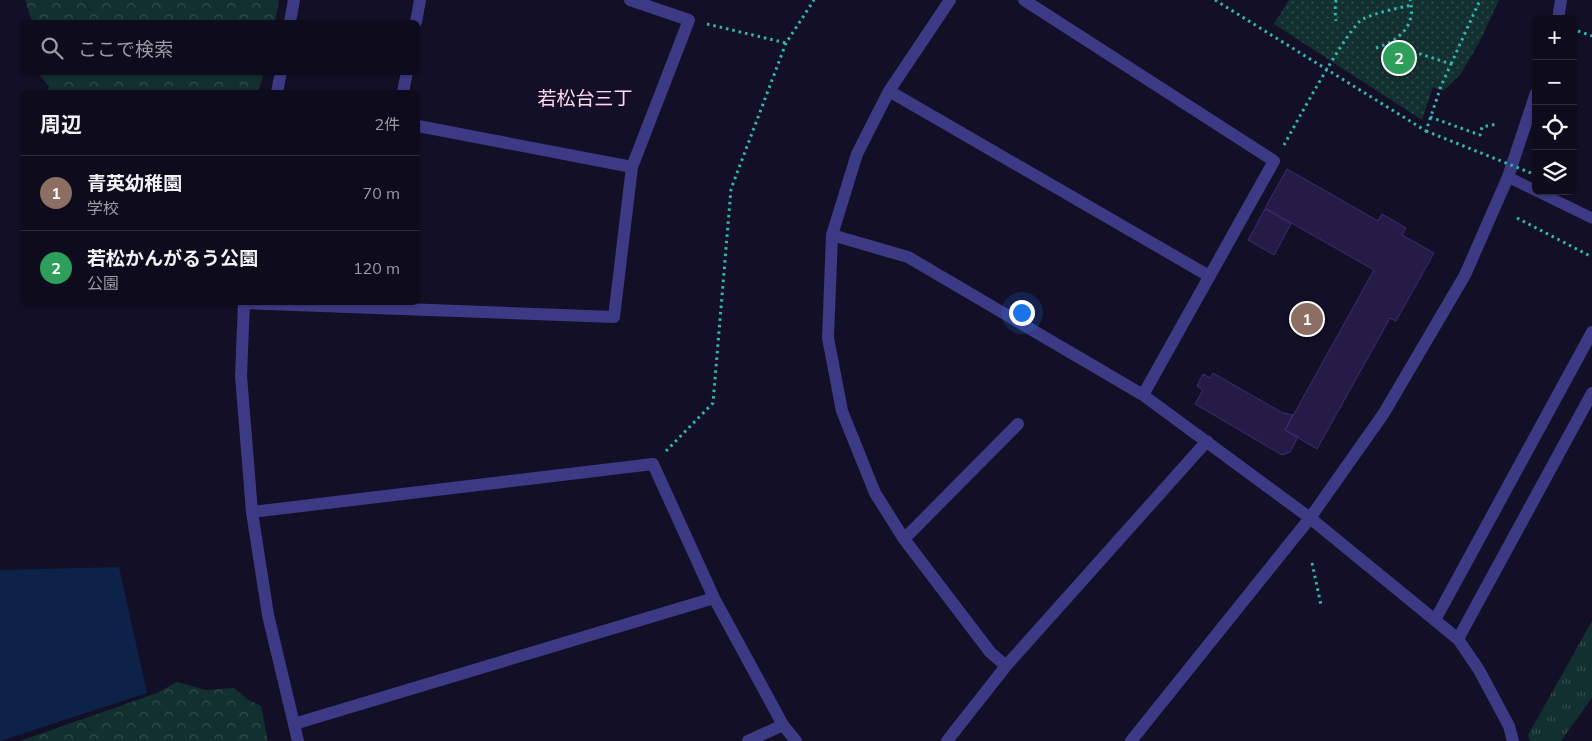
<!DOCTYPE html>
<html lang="ja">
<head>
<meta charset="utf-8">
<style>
	:root { --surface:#0e0b1c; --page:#1c1929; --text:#f1f3f6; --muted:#9b9ba3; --line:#2e2b3b; --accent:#00e5ff }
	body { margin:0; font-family:Mulish,"Noto Sans JP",sans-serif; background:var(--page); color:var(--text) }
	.controls { position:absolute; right:15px; top:15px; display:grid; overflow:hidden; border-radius:8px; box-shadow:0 1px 4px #0004 }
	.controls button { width:45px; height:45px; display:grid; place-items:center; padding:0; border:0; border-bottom:1px solid var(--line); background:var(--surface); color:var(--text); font:25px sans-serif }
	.you { position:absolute; left:1021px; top:312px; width:18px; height:18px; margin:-12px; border:4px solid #fff; border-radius:50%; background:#1a73e8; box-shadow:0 0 0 8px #1a73e833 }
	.badge { display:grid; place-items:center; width:32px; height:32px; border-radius:50%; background:var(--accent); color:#fff; font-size:16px; font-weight:700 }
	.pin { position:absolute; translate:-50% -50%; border:2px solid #fff; box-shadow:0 1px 5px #0006 }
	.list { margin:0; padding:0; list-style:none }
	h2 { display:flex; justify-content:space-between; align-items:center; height:65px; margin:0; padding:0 20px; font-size:21px }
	h2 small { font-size:16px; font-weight:400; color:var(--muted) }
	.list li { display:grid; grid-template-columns:32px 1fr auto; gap:15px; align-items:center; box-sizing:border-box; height:75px; padding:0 20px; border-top:1px solid var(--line) }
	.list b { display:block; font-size:19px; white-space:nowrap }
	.list p { margin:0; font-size:16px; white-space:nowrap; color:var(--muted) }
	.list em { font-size:16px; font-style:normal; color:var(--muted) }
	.icon { flex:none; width:28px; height:28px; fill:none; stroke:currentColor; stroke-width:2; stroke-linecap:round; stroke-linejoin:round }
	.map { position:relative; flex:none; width:1592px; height:741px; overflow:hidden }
	.search { position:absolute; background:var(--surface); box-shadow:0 1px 4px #0004; left:20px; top:20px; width:400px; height:55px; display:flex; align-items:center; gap:12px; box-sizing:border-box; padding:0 18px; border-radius:8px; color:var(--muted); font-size:19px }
	.panel { position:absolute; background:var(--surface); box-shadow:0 1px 4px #0004; left:20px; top:90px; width:400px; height:215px; border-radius:8px }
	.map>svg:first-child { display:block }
	.grass { fill:url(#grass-tufts) }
	.forest { fill:url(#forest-crowns) }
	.park { fill:url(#park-dots) }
	.water { fill:#0c2248 }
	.building { fill:#241b47; stroke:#3b2d73 }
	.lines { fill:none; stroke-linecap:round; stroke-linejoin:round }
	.path { stroke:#2fb8b0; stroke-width:3; stroke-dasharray:2.5 4; stroke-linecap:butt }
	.service { stroke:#3d3a85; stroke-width:11 }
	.minor { stroke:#3d3a85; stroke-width:12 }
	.tertiary { stroke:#3d3a85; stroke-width:12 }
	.path-bridge { stroke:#2fb8b0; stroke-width:3; stroke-dasharray:2.5 4; stroke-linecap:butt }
	.labels { text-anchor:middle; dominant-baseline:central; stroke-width:4.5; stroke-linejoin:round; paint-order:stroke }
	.neighbourhood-label { font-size:19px; fill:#ffd6f0; stroke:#130f26 }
</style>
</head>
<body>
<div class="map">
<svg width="1592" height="741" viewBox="0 0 1592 741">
	<defs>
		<pattern id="grass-tufts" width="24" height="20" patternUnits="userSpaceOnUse" patternTransform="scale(1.25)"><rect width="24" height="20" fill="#12302f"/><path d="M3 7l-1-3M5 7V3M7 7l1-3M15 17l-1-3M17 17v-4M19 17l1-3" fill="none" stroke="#344d4e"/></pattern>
		<pattern id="forest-crowns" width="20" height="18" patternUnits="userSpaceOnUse" patternTransform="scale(1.25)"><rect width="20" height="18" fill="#12302f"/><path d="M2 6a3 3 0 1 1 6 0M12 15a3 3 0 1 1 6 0" fill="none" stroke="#344d4e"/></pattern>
		<pattern id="park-dots" width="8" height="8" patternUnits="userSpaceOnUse" patternTransform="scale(1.25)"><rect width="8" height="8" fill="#12302f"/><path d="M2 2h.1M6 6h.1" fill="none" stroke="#344d4e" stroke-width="1.8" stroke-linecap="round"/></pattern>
	</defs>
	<rect width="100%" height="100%" fill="#130f26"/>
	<path class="grass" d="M1592,621V698L1561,741H1530L1528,735Z"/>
	<path class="forest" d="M25,0H279L275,22H32Z
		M38,73H264L258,92H47L49,86Z
		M177,682L206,690L234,688L247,699L261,706L268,741H20L157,693Z"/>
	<path class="park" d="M1289,0H1499L1480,41L1460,75L1443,91L1433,87L1422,120L1274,24Z"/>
	<path class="water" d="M119,567L147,693L0,741V570Z"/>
	<path class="building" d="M1287,169L1378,221L1382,214L1406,228L1402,235L1434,253L1396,321L1390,318L1317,449L1285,430L1374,270L1265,208Z
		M1265,209L1291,224L1274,255L1248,240Z
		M1213,373L1283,413L1293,415L1285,430L1298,437L1290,452L1282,455L1195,404L1203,390L1197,386L1203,374L1210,378Z"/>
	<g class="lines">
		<path class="path" d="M1215,0L1426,131L1441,86L1451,64L1408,50
			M1336,0L1335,10L1336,21
			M707,24L786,43
			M1578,31L1592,36
			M1376,48C1398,41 1417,26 1410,0
			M1451,64L1480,0
			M1430,117L1480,135L1482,127L1497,124
			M1284,145C1295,125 1349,25 1363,19C1377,12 1396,9 1411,5
			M1517,218L1592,257
			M666,451L713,403L731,189L786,43L814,0
			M1312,563L1321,605"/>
		<path class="service" d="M1508,177L1592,218"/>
		<path class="minor" d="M950,0L889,91L857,154L832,235L828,338L842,411L875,493L904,539L990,652L1006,666
			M1024,0L1274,161L1143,395
			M290,22L294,0
			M416,22L420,0
			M889,91L1209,276
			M277,92L281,72
			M403,92L407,72
			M418,126L632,167
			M832,235L908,257L1143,395L1310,518
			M252,512L653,464L714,598L783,725L796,741
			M904,539L1018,424
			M1435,620L1592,332
			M1458,639L1592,393
			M294,724L714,598
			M298,741L268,615L252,512L241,376L244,303L614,317L632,167L689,20L630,0
			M748,741L783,725
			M947,741L1006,666L1207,441"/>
		<path class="tertiary" d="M1558,19L1561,0
			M1310,518L1458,639L1479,670L1509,726L1513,741
			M1131,741L1310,518L1384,413L1465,275L1508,177L1536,93"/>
		<path class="path-bridge" d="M1426,131L1536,175"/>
	</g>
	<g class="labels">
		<g class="neighbourhood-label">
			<text x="585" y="98">若松台三丁</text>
		</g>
	</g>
</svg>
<div class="controls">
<button>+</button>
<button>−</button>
<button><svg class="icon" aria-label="locate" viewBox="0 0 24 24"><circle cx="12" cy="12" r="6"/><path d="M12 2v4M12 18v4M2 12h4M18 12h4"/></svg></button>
<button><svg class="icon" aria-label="layers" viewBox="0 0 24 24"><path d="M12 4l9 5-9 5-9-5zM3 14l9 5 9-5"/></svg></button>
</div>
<div class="you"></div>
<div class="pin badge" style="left:1307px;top:319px;background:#8d6e63">1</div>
<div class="pin badge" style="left:1399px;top:58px;background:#2e9e5b">2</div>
<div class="search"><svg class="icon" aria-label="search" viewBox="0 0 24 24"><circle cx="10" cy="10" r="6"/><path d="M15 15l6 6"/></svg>ここで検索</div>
<section class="panel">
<h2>周辺<small>2件</small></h2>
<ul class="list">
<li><span class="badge" style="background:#8d6e63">1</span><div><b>青英幼稚園</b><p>学校</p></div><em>70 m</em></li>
<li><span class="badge" style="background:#2e9e5b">2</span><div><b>若松かんがるう公園</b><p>公園</p></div><em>120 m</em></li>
</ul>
</section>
</div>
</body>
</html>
